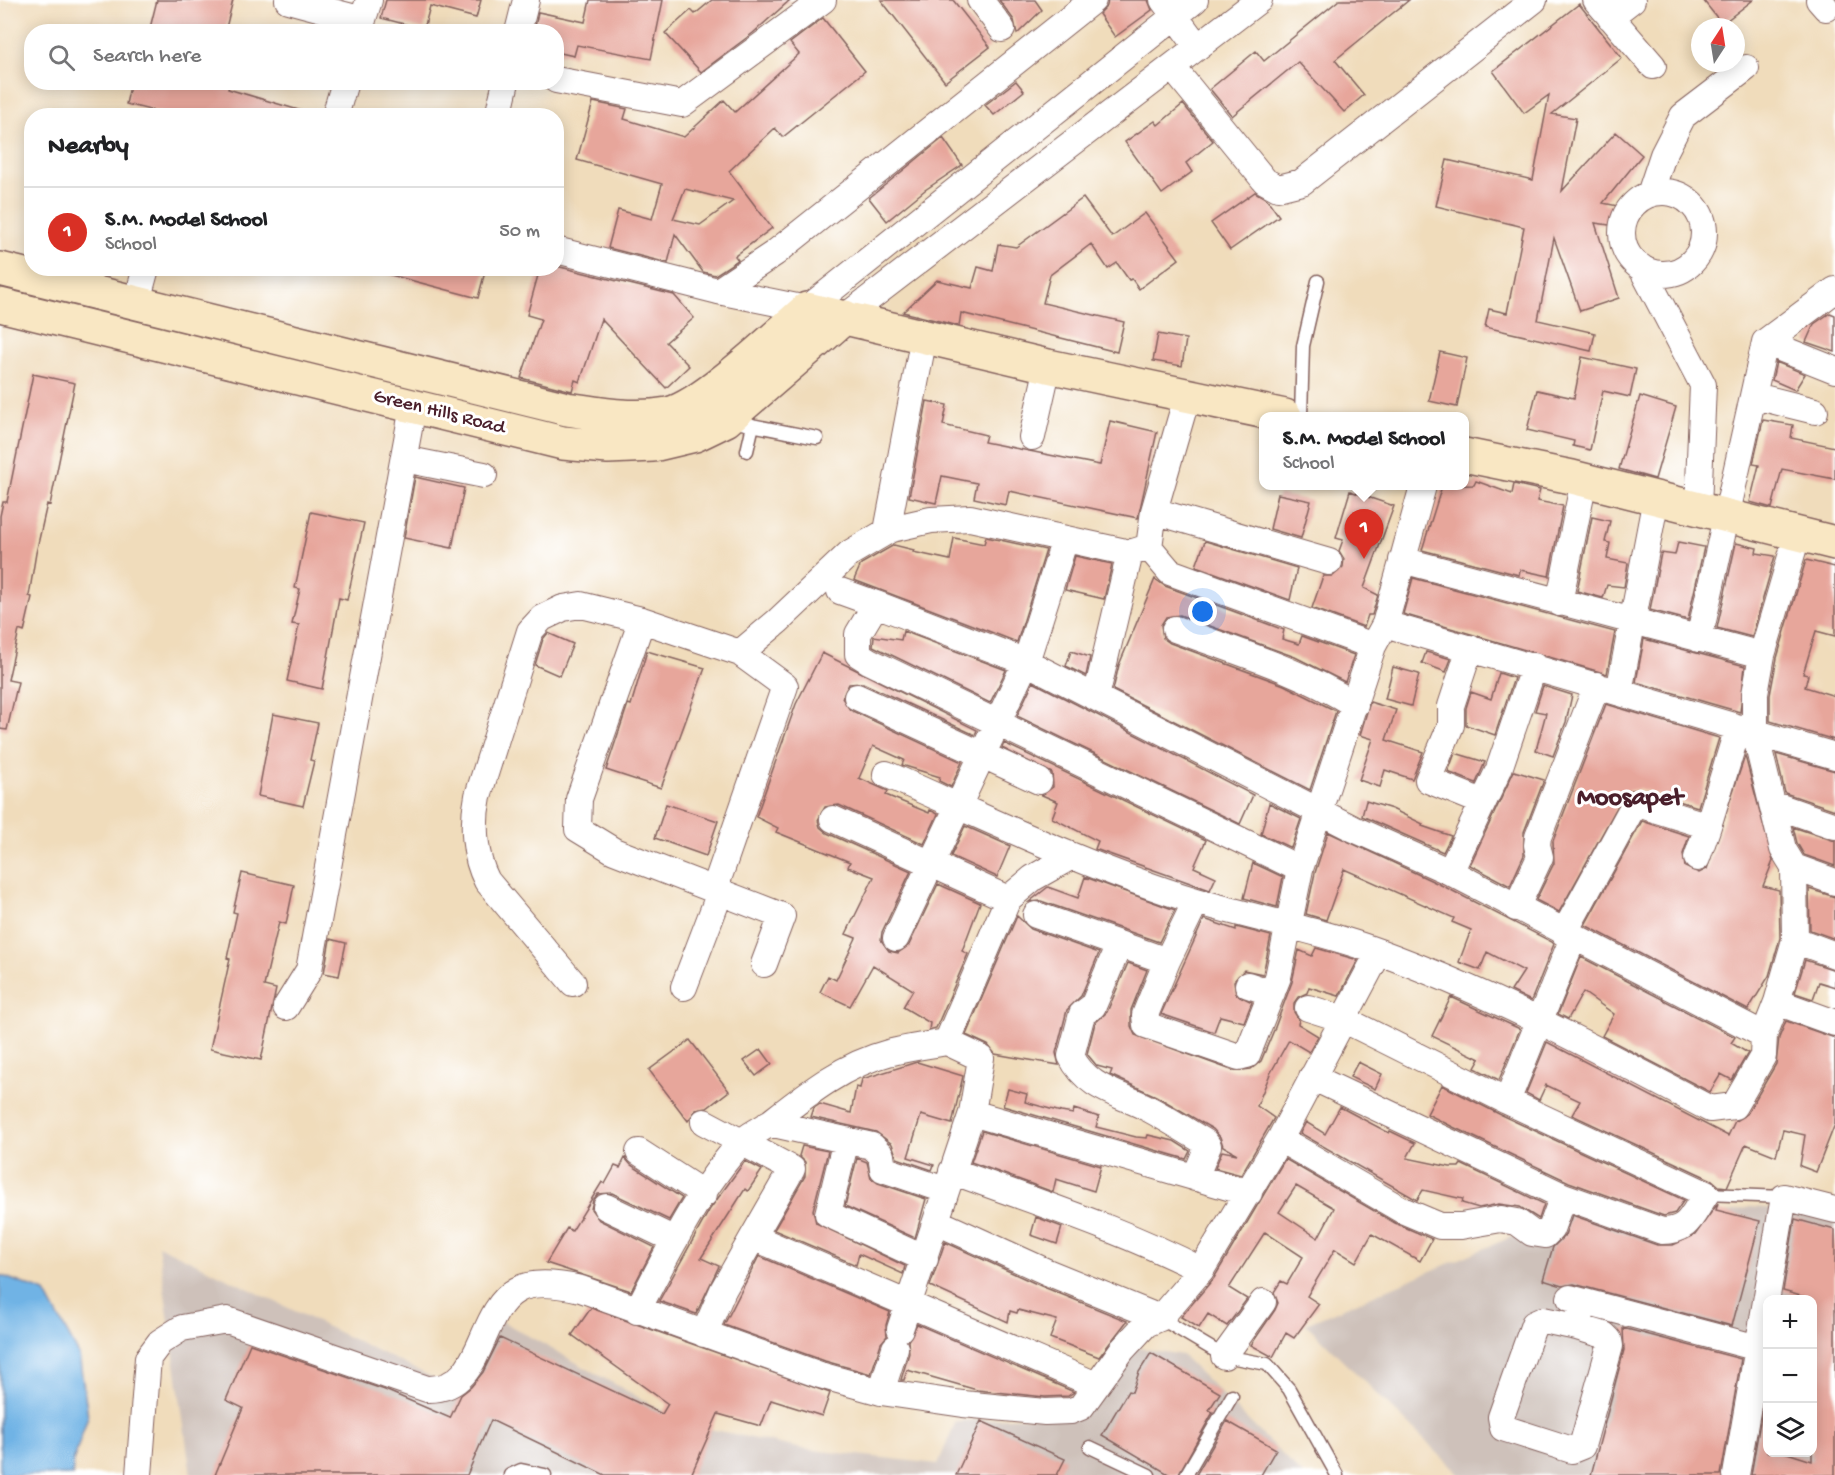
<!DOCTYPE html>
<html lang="en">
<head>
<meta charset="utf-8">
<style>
	:root { --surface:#fff; --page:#f2f2f2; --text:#202124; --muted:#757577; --line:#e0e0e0; --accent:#d93025 }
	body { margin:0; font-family:"Gochi Hand",sans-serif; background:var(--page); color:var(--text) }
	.controls { position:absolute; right:18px; bottom:18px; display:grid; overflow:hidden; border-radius:12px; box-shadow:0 3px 15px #0003 }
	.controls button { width:54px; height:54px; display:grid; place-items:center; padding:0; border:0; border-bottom:2px solid var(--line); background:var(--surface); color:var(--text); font:30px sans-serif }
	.compass { position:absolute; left:1691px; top:18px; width:54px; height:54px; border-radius:50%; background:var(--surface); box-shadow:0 3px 15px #0003; rotate:12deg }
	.you { position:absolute; left:1203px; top:612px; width:21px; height:21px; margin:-15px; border:4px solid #fff; border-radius:50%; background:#1a73e8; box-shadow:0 0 0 9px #1a73e833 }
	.badge { display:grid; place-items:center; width:39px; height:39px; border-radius:50%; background:var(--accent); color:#fff; font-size:20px; font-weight:700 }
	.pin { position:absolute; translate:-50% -50px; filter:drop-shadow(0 2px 3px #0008) }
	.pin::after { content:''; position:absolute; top:32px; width:21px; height:18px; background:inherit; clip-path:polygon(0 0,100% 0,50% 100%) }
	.popup { position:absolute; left:1259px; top:412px; width:210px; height:78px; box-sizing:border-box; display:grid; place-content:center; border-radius:12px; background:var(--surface); filter:drop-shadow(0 2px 4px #0005); font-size:20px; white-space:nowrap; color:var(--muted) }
	.popup b { font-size:22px; color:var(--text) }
	.popup::after { content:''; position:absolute; left:50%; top:100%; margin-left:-12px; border:12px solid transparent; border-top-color:var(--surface) }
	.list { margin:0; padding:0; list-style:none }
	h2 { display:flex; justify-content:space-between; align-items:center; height:78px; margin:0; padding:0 24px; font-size:26px }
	h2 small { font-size:20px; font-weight:400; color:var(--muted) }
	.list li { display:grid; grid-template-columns:39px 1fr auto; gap:18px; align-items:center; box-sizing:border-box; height:90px; padding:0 24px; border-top:2px solid var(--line) }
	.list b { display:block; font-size:22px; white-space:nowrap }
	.list p { margin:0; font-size:20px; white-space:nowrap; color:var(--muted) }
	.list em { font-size:20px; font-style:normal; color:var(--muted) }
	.icon { flex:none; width:33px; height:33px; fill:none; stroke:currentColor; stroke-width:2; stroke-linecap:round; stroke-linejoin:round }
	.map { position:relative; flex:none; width:1835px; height:1475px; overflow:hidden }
	.search { position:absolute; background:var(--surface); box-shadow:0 3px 15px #0003; left:24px; top:24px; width:540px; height:66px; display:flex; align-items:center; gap:15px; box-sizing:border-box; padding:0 21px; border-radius:24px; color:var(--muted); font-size:22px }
	.panel { position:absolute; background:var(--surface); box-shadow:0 3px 15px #0003; left:24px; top:108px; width:540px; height:168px; border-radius:24px }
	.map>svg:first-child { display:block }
	.industrial { fill:#cec1ba; fill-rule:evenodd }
	.water { fill:#70b3e5; stroke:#5d6988; stroke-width:1.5 }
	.building { fill:#e7a69b; fill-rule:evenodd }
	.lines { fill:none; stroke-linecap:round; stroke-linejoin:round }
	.lane-casing { stroke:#84615d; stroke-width:15 }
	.street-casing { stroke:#84615d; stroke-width:28 }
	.secondary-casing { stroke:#84615d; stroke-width:36 }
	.lane { stroke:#fff; stroke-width:12 }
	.street { stroke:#fff; stroke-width:26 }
	.secondary { stroke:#f9e7c3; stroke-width:33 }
	.labels { text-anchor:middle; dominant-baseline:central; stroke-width:6; stroke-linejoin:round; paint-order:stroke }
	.street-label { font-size:20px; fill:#4a1f2b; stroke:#fff }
	.district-label { font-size:26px; font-weight:bold; fill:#4a1f2b; stroke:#fff }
</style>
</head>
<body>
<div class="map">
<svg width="1835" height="1475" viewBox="0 0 1835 1475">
	<rect width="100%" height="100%" fill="#fff"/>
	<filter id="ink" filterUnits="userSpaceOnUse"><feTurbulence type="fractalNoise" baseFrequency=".0167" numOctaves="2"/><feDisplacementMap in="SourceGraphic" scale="12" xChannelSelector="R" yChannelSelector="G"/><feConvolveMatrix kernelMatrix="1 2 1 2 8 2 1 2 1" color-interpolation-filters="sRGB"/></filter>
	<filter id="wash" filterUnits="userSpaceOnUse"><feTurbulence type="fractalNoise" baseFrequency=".008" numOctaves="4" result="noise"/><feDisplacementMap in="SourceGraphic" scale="24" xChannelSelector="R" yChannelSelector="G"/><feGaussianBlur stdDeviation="1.35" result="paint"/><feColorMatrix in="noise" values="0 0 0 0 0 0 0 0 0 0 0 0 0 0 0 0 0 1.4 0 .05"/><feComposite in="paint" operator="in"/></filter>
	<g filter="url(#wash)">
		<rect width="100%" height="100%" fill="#f0dcbb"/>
		<path class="industrial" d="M1750,1207L1820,1211L1835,1219V1475H1460L1306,1324L1570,1212L1665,1228ZM1768,1300H1812V1452H1768Z
			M158,1245L446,1384L484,1311L686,1424L803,1449L938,1464L956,1421L1080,1414L1129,1346L1182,1355L1303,1475H191Z"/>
		<path class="water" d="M0,1275L45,1292L79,1355L88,1416L73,1462V1475H0Z"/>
		<g id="blocks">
			<path class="building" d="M157,0H233L225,32H149Z
				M386,0H481L476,18L430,6L424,29L381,18Z
				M590,0H663L651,59L577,45L574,56L556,52V32H534L538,12L585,22Z
				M712,0H790L753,33L701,72L665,33L691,10L695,14Z
				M881,0H953L990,47L945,82Z
				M999,0H1035L1042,10L1017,34L1014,20Z
				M1108,0H1148L1152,10L1115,37L1099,14L1107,6Z
				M1339,0H1409L1335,60L1364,95L1344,112L1298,62L1232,116L1210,89L1256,51L1264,61Z
				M1703,0H1753L1722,24Z
				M1579,4L1622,58L1552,114L1576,118L1562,191L1616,132L1642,155L1603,203L1618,206L1616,226L1595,223L1619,298L1580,311L1554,238L1538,320L1595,333L1591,351L1485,327L1489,309L1507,313L1524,227L1436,206L1447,160L1533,180L1549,95L1524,113L1493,71Z
				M823,18L865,71L783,137L775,128L729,171L772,228L735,256L738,260L715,275L703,272L675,234L668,263L608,248L618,210L652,219L662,184L577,160L593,102L627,109L624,119L684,137L724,100L735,112L799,54L790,43ZM685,189L733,201L700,225L673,219Z
				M1016,81L1024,91L994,115L985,105Z
				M131,82H220L229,85L228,89L302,111L301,116H174L126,104Z
				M1183,104L1213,141L1186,163L1192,172L1162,194L1125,142L1155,121L1158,125Z
				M943,138L962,165L925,190L887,221L869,198Z
				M1255,192L1267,199L1279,216L1230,250L1211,223Z
				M1083,198L1112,237L1145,213L1179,259L1139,289L1132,279L1129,280L1117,263L1108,269L1091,244L1050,275L1043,303L1124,322L1117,352L961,313L959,326L903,312L937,280L972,288L978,267L993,271L998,244L1016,247Z
				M556,266L674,295L694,318L666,342L689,366L666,388L601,319L580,382L575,380L572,391L521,378L541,319L527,315L540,268H556Z
				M388,268H486L478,298L387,274Z
				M1830,313L1835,315V352L1806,342L1814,324Z
				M1158,334L1186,339L1182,366L1153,361Z
				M1440,352L1467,358L1457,407L1429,401Z
				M1582,357L1636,369L1630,397L1603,391L1590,450L1573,446L1574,441L1527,430L1537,390L1574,398Z
				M1776,362L1805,374L1795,390L1772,380Z
				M33,374L75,383L50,505L47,504L36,553L29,596L32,597L24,632L19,630L8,680L18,682L7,730L0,729V516L3,502H7Z
				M1640,396L1676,407L1655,479L1619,469Z
				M927,401L947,405L943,425L986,435L984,442L1100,465L1110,421L1157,432L1138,518L1009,491L1006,505L974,498L977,483L942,476L936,503L909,497Z
				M1763,420L1793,425L1791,438L1835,447V479L1782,469L1772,508L1750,502L1759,465L1753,464Z
				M415,477L464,488L452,548L404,538Z
				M1476,481L1512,494L1514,484L1540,490L1537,501L1563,506L1549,576L1520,570L1519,575L1422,550L1442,486L1474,485Z
				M1350,491L1394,506L1364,588L1378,595L1372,615H1368L1364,627L1312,608L1323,576H1333L1343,567L1344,559L1339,551L1343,540L1336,538Z
				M1278,494L1311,501L1301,538L1270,529Z
				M311,512L364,523L347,600L339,598L322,689L287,681L299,625L292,624L300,589L295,588Z
				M1592,517L1610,521L1605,542L1610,543L1607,559L1628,563L1624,587L1607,585L1603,598L1577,591Z
				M986,537L1046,550L1017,642L854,580L861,564L894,545L914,550L913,552L950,560L954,538L984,544Z
				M1205,541L1297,568L1290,600L1196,566Z
				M1678,542L1704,547L1688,620L1650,610L1661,553L1675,555Z
				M1736,543L1757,548L1756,553L1775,556L1752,637L1717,628Z
				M1075,556L1112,564L1104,599L1065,590Z
				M1806,560L1835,567V636L1816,631L1803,674L1808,675L1805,687L1835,696V740L1770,721V695L1777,658Z
				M1413,578L1615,632L1607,674L1403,614Z
				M1155,579L1165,586L1284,630L1282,639L1299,644L1302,636L1354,655L1345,682L1295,657L1180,615L1166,617L1161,625L1163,638L1170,643L1284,685L1336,711L1310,790L1113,690L1119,665Z
				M903,631L1006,670L990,703L873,646L874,636L901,640Z
				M548,633L573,644L560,676L535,665L543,639Z
				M1644,639L1745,666L1740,712L1636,682Z
				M647,651L705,668L661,788L606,770L628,704L631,705Z
				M1071,651L1090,657L1086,676L1066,666Z
				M1426,652L1451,659L1446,672L1422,663Z
				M822,653L977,730L975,735L863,683L849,684L842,698L850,710L962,762L951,787L939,781L940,777L902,765L904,760L873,746L859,778L888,791L886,795L929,813L930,810L938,814L924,844L839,805L825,807L818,820L820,827L827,833L911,871L882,932L881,940L889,951L898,953L909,945L938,884L980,903L962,951L968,954L936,1028L929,1030L930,1023L903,1007L913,990L873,965L850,1006L820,992L828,976L836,980L856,938L846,934L874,877L848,867L850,862L776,832L778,828L756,817L796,704Z
				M1393,667L1419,674L1411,706L1385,699Z
				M1499,673L1514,678L1495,735L1466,725V708L1471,692L1491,699Z
				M1033,682L1253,795L1240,824L1017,716Z
				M1543,686L1572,695L1566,722L1553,756L1536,750L1546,713L1535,711Z
				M1370,702L1396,710L1386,740L1423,752L1412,779L1385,770L1380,787L1359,780L1373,739L1360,735Z
				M1606,704L1719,738L1698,807L1640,789L1626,791L1559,912L1536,900L1554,863L1553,841Z
				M273,714L318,723L310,760L314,761L303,806L258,796Z
				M1004,743L1206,840L1194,867L1216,877L1210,890L1095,849L1098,841L1052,818L1058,802L1042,795L1053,787L1052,773L1002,748Z
				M1455,753L1485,762L1476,783L1448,772Z
				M1776,754L1835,771V810L1785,793Z
				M1745,756L1773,861L1763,886L1779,890L1780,938L1769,976L1748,1010L1585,925L1642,821L1689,836L1683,854L1685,867L1699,873L1707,869Z
				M1514,771L1544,780L1524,832V855L1510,886L1470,865Z
				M1366,801L1392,809L1423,824L1422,826L1451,836L1443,852L1362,816Z
				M1269,803L1301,819L1291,848L1261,834Z
				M666,804L718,821L706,856L655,838Z
				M965,826L1010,846L997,877L951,856Z
				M1793,827L1835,841V866L1804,855L1797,843Z
				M1328,832L1443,886L1552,942L1554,944L1531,1001L1511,991L1524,971L1487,952L1480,970L1459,962L1471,930L1452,922L1454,918L1344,869L1326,920L1306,914L1315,873Z
				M1253,863L1283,877L1277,907L1244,898Z
				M242,873L294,885L286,924L279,922L264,986L276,989L261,1060L210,1049L230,959L227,958L237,913L233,912Z
				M1085,877L1175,910L1159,942L1041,901L1029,902L1048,887L1078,898Z
				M1809,889L1835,897V939L1810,930Z
				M1017,916L1031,929L1099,953L1081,996L1067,1010L1056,1053L1059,1065L995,1054L988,1045L966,1035Z
				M1204,919L1236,930V927L1271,936L1263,974L1244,970L1234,981L1236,994L1252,1002L1244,1022L1220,1016L1214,1032L1161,1014Z
				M330,939L346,943L339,976L324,973Z
				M1316,948L1358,960L1339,996L1309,987L1307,993L1298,997L1294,1003V1012L1299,1020L1298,1024L1318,1036L1309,1052L1289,1040L1270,1074L1257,1106L1274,1118L1241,1175L1215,1168L1222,1151L1237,1154L1223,1146L1220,1137L1213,1129L1156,1096L1110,1075L1112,1070L1097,1066L1087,1054L1095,1023L1107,1012L1128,963L1147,970L1131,1010V1026L1135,1035L1234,1071L1251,1069L1261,1061L1274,1030L1292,982L1299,950L1312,956Z
				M1581,957L1735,1037L1731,1043L1748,1053L1732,1080L1721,1074L1710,1092L1602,1036L1614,1014L1583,992L1568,1019L1558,1014Z
				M1805,960L1835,970V987L1819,982L1813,999L1795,993Z
				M1451,997L1520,1029L1499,1080L1475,1068L1480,1059L1432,1036Z
				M1786,1021L1835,1038V1124L1816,1172L1800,1166L1805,1135L1783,1130L1776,1156L1746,1144L1727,1187L1719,1186L1712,1180L1572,1115L1580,1101L1546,1085L1539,1100L1526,1093L1547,1042L1728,1136L1735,1121L1747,1114L1776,1064L1779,1038Z
				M690,1040L729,1091L707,1108L696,1110L688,1121L649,1070Z
				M761,1049L772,1064L756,1076L744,1061Z
				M917,1062L963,1076L952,1124L921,1115L908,1157L934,1165L932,1170L897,1158L892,1144L876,1132L811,1117L814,1108L820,1104L851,1113L856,1087L860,1088L862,1079Z
				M1358,1062L1382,1074L1375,1089L1350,1077Z
				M1442,1085L1501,1115L1684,1200L1675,1213L1664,1216L1569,1182L1453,1127L1427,1114Z
				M1008,1089L1027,1094L1025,1102L1061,1112L1073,1114L1074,1109L1099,1117L1096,1127L1136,1137L1147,1138L1148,1135L1174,1141L1190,1151L1186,1159L1003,1106Z
				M1340,1107L1389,1133L1390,1131L1415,1143L1407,1158L1450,1167H1459L1461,1164L1544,1204L1539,1219L1520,1207L1499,1204L1479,1208L1462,1203L1463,1199L1423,1190L1417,1200L1300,1133L1306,1122L1325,1134Z
				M982,1131L1101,1166L1094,1191L1056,1179L1053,1192L971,1162Z
				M802,1146L828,1151L813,1210L816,1223L905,1266L903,1274L859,1254L856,1265L774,1230L805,1176V1162L799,1156Z
				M625,1158L631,1165L682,1198L669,1220L612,1193L598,1194L593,1200L591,1209L599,1220L654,1247L631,1291L546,1263L567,1228L572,1231L602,1182L605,1184L615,1166L620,1168Z
				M857,1158L867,1162L871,1178L878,1183L926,1199L915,1238L845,1206Z
				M1285,1159L1395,1223L1432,1239L1420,1261L1372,1234L1356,1262L1335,1249L1307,1296L1319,1304L1294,1338L1286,1333L1273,1357L1251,1345L1275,1310L1278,1303L1274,1292L1281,1281L1287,1284L1303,1257L1265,1232L1229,1288L1247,1299L1227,1326L1208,1314L1199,1328L1181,1317L1214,1278ZM1296,1186L1334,1208L1318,1238L1279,1212Z
				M745,1161L762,1170L748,1191L745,1189L701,1258L719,1266L696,1314L659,1301L710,1209Z
				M1718,1203L1716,1210L1760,1221L1732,1326L1574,1284L1562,1286L1543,1280L1553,1247L1565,1235L1572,1215L1657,1245H1673L1695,1235Z
				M1036,1217L1062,1227L1057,1244L1031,1235Z
				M1795,1219L1835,1230V1475H1751L1767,1381V1452H1784L1812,1461V1299L1783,1291Z
				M945,1242L1041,1286L1127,1321L1099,1357L1050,1338L1057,1320L1018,1310L1017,1313L1010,1311L1008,1322L930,1286Z
				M759,1256L890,1312L886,1325L887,1336L881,1343L871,1374L825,1361L724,1325Z
				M591,1308L830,1393L822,1416L771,1400L761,1426L718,1414L691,1475H605L491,1420L467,1475H215L243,1408L226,1400L250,1344L385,1390L450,1418L461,1395L471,1387L483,1372L500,1338L662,1414L668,1404L572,1335Z
				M917,1324L1074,1392L1068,1396L1045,1397L977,1390L907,1370L904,1380H901L909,1353L908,1341Z
				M1623,1328L1741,1359L1721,1475H1591L1624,1350Z
				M1151,1353L1220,1393L1209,1410L1213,1412L1178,1475H1170L1102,1435L1128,1391L1132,1392L1139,1372Z
				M981,1421L1065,1459L1057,1475H956Z
				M1227,1421L1276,1449L1261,1475H1196Z"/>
		</g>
	</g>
	<g filter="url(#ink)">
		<use href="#blocks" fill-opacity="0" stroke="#84615d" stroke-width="1.5"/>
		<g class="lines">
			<g class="lane-casing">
				<path id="lane" d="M1301,416L1303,346L1318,281
					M731,421L817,438
					M747,451L753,425
					M1706,1194L1784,1197
					M1160,1318L1224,1356L1267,1364L1289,1389L1337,1475
					M1090,1447L1149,1475
					M510,1475L521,1470L545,1475
					M1186,1475L1232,1396"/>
			</g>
			<g class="street-casing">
				<path id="street" d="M288,0L363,20
					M980,0L1002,29
					M1163,0L1197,46
					M1596,0L1653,66
					M1819,0L1826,8
					M1610,17L1632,0
					M359,32L369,0
					M518,32L526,0
					M1173,68L1265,181L1278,188L1302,182L1534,0
					M556,80L682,104L823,0
					M335,116L345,82
					M498,116L506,82
					M1622 233a41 41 0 1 1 82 0a41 41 0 1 1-82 0Z
					M1650,194L1663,155L1683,116L1746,68
					M556,250L718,291L807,309L1195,0
					M1641,267L1703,385L1698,508
					M718,291L775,253L1093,0
					M137,301L146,268
					M845,317L1259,0
					M1765,342L1835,370
					M1755,396L1815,411
					M1032,437L1048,366
					M404,459L484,475
					M1154,511L1329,562
					M887,531L924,336
					M1149,547L1170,572L1373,646
					M1402,560L1762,655
					M840,591L876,604
					M1559,603L1584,480
					M642,620L579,799L578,829L614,851L782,916L764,964
					M1385,624L1835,756
					M1175,629C1235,651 1300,670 1355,705
					M1699,639L1765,342L1835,290
					M1470,648L1451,706V725L1428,780L1482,802
					M1619,692L1656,498
					M857,697L1039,781
					M1096,697L1130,553
					M886,774C988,819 1089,868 1196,901C1257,919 1319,930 1379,952C1494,994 1602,1052 1710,1109L1734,1106L1763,1056L1764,1035L1777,1002L1795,940L1794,867L1783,849L1755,733V694L1762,655L1798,533
					M1772,804L1835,826
					M833,819L1008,899
					M1697,858L1708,826
					M1794,867L1835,882
					M1300,869L869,661L858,654V634L876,604L1026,662L1354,829L1450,872L1764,1035
					M1450,872L1499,769L1534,666
					M715,888L785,686L740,653
					M1516,908L1540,857L1537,845L1538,837L1597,685
					M1036,915L1167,961L1196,901
					M1564,933L1635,803L1708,826L1738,728
					M896,938L1026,662L1065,539
					M1795,940L1835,955
					M1119,945L1093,1006L1082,1014L1071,1056C1087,1089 1119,1093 1149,1109C1168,1119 1186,1131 1205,1142L1208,1146L1195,1178
					M1167,961L1145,1015L1146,1025L1239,1057L1247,1055L1278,977L1300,869L1373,646L1385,624L1423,486
					M573,983L487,881C474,856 472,824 478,796L530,631L542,618L563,608L581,605L642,620L740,653L778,621L850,553L891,529L931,520L970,518L1130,553L1149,547L1154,511L1187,397
					M1248,985L1272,993
					M684,987L721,890
					M1777,1002L1835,1023
					M286,1007L309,970L413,407
					M1308,1008L1343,1019L1507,1101L1706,1194C1692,1214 1690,1231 1662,1231L1563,1196
					M1507,1101L1573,938
					M972,1113L1249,1193
					M704,1122L792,1169L753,1237L1096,1385
					M769,1123L872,1146L881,1155L883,1169L945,1190
					M1280,1139L1402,1210L1440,1226H1461L1501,1219L1517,1222L1532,1233L1545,1235L1551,1229L1563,1196L1312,1077
					M846,1140L828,1214L925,1259
					M639,1152L704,1194
					M952,1171C1036,1202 1121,1229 1201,1270
					M606,1207L675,1240
					M937,1222L1047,1272L1160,1318
					M1570,1298L1758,1348
					M637,1311C666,1256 699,1188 741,1143C749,1134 762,1130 771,1122C807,1094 843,1065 888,1053C908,1048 928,1045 947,1042L1008,899L1033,878L1072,856
					M1577,1327L1543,1320L1534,1324L1501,1417L1503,1428L1572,1450L1582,1446L1610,1346L1609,1340L1604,1335L1577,1327L1585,1302
					M900,1329L972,1113L981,1058L947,1042
					M704,1334L723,1290L753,1237
					M1224,1356L1263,1302
					M881,1392L895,1348
					M139,1475L148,1358L160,1342L182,1328L227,1320L427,1389C485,1391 476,1313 517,1290C534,1280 563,1285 581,1289L820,1375L881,1392L963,1404L1045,1412L1071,1411L1081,1407L1122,1350L1146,1324L1160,1318L1201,1270L1280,1139L1379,952
					M1736,1475L1784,1197L1835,1210"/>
			</g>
			<g class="secondary-casing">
				<path id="secondary" d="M0,269L567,409C600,414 634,420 668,414C703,406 777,335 807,309L1048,366L1285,416
					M0,305L563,443L608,447L653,445L695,435L726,420L845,317
					M1464,455L1572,477L1835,543"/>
			</g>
			<use href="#lane" class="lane"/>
			<use href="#street" class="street"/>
			<use href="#secondary" class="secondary"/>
		</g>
	</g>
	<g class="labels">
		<g class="street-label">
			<text transform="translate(439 413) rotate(14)">Green Hills Road</text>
		</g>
		<g class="district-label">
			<text x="1630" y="799">Moosapet</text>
		</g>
	</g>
</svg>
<div class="controls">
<button>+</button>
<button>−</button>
<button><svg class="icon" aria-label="layers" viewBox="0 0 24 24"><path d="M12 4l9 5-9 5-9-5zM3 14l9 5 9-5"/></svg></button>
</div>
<svg class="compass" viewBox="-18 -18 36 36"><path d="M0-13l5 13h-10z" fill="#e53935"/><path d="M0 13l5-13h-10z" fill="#757577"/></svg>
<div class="you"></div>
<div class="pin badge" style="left:1364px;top:559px">1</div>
<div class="popup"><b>S.M. Model School</b>School</div>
<div class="search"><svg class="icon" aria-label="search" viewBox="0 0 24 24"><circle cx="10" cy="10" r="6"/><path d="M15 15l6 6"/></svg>Search here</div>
<section class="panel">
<h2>Nearby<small></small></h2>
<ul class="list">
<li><span class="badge">1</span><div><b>S.M. Model School</b><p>School</p></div><em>50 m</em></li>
</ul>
</section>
</div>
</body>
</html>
